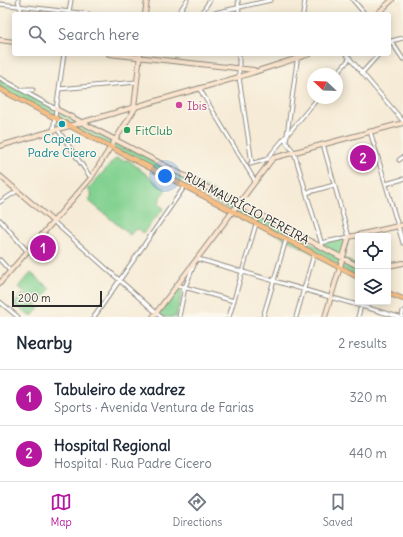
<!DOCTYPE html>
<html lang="en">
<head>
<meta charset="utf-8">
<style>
	:root { --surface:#fff; --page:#f2f2f3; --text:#1f2937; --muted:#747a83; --line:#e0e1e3; --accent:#b5179e }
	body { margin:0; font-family:Delius,sans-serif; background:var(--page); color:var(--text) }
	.controls { position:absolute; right:12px; bottom:12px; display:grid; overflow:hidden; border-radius:4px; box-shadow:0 2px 10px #0003 }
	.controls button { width:36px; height:36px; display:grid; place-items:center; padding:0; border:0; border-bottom:1px solid var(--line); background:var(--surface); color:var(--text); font:20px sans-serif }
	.compass { position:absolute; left:307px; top:68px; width:36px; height:36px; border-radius:50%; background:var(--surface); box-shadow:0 2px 10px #0003; rotate:293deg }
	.scale { position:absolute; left:12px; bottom:10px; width:90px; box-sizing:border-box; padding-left:4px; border:2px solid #2b2b2b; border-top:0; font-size:11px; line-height:14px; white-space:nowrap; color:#2b2b2b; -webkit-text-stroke:3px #fbf7ec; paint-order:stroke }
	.you { position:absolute; left:165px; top:176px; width:14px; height:14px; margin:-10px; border:3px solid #fff; border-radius:50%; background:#1a73e8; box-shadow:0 0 0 6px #1a73e833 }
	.badge { display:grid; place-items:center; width:26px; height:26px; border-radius:50%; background:var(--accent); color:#fff; font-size:13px; font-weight:700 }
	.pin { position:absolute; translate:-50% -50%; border:2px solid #fff; box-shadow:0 1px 4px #0006 }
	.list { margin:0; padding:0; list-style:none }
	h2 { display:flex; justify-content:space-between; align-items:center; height:52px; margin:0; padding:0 16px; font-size:17px }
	h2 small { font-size:13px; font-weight:400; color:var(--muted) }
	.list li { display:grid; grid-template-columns:26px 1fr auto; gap:12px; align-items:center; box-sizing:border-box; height:56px; padding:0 16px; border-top:1px solid var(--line) }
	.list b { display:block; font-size:15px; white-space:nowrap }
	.list p { margin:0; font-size:13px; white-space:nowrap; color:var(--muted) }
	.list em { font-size:13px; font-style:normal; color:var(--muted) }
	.icon { flex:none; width:22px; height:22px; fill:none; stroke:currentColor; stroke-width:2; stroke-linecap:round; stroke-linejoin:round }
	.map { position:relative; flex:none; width:403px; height:317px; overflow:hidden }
	.search { position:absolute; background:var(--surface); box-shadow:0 2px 10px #0003; left:12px; right:12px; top:12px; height:44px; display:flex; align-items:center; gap:10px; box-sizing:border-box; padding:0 14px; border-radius:4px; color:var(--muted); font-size:15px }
	.sheet { height:164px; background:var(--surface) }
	nav { display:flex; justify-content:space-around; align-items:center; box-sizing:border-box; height:56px; border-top:1px solid var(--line); background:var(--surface); font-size:11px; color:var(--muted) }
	nav a { display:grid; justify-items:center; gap:2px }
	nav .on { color:var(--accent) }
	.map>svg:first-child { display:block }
	.green { fill:#82d190; stroke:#567e5e }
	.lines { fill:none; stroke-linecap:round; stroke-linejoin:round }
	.street-casing { stroke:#908b80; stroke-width:5 }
	.secondary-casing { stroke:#908b80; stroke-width:6 }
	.primary-casing { stroke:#908b80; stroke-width:6 }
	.street { stroke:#fff; stroke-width:3 }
	.secondary { stroke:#fbe5cf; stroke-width:4 }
	.primary { stroke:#f5be86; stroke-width:4.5 }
	.hotel-dot { fill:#d1479c; stroke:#fbf7ec; stroke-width:1.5 }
	.culture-dot { fill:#0f9aa8; stroke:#fbf7ec; stroke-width:1.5 }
	.leisure-dot { fill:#2e9e5b; stroke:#fbf7ec; stroke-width:1.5 }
	.labels { text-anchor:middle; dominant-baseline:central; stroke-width:3; stroke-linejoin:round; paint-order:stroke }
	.hotel-label { font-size:12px; fill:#b23c85; stroke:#fbf7ec; text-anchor:start }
	.leisure-label { font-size:12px; fill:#27864d; stroke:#fbf7ec; text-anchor:start }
	.culture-label { font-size:12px; fill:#0d838f; stroke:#fbf7ec }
	.street-label { font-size:12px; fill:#2b2b2b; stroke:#fbf7ec }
</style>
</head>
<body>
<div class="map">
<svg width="403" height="317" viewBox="0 0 403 317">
	<rect width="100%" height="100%" fill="#fbf7ec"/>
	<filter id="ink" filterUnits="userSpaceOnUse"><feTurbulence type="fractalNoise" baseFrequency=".025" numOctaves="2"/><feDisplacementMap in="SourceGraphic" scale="8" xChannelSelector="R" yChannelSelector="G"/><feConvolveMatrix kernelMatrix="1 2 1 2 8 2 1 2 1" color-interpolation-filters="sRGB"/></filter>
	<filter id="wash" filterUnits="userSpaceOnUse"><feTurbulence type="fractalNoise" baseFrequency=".012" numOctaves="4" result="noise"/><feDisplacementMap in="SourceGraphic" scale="16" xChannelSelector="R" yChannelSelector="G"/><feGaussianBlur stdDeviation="0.9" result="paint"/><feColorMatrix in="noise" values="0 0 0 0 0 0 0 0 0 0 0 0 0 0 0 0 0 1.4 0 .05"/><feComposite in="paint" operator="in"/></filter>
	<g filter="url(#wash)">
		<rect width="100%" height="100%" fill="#f6ebd6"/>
		<path class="green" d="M0,78L322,249L321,243L349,237L343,258L358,266V277L71,126L53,131L55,118L0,89Z
			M116,158L126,161L127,159L166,190L160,197L159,205L164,208L143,233L139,229L134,230L130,235L88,200L92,195L88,189Z
			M31,273L50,289L38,304L19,287Z
			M179,287L183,288L176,317H163L159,313Z
			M23,294L39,308L31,317L14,304Z"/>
	</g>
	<g filter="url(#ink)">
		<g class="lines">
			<g class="street-casing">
				<path id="street" d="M18,0L22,14
					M238,0L239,14
					M353,0L365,14
					M0,4L89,14
					M69,12L71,0
					M178,14L187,0
					M201,14L210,0
					M210,14L271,0
					M303,14L305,0
					M391,41L403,59
					M389,44L391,41L403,38
					M239,54V77L252,163
					M298,54L286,142L294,152L323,248
					M346,54L403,121
					M362,73L379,54
					M337,74L350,58
					M0,78L56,109
					M199,88L255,181
					M59,89L137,82
					M24,90H33
					M58,130L91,178
					M53,131L64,54
					M370,131L403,243
					M267,159L318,98
					M399,160L403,157
					M250,164L268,159
					M386,184L403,179
					M306,193L334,185
					M0,202L17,191
					M0,220L28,252
					M54,222L161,317
					M321,243L349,237L323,144
					M198,259L399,317
					M0,260L10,271
					M177,285L234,301
					M0,302L18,317
					M94,317L185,186
					M179,317L185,287L194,265
					M229,317L256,224
					M263,317L286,240
					M296,317L314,254
					M358,317L361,306
					M402,317L403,311"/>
			</g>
			<g class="secondary-casing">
				<path id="secondary" d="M145,14L147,0
					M377,14L392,0
					M0,40L14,42
					M109,54L254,70
					M134,108L140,54
					M56,109L358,266
					M0,146L239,77L310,54
					M0,176L54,222
					M388,266L403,263
					M0,283L91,178L136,107
					M153,317L273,158L403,123
					M325,317L349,237L403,225"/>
			</g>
			<g class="primary-casing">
				<path id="primary" d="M0,89L358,277
					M388,293L403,299"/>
			</g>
			<use href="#street" class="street"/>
			<use href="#secondary" class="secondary"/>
			<use href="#primary" class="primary"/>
		</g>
	</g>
	<circle class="hotel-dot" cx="179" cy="105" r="4"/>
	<circle class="culture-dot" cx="62" cy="124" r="4"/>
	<circle class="leisure-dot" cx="127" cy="130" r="4"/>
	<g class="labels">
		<g class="hotel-label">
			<text x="187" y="105">Ibis</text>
		</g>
		<g class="leisure-label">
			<text x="135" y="130">FitClub</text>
		</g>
		<g class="culture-label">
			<text x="62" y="138">Capela<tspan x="62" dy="14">Padre Cicero</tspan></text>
		</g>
		<g class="street-label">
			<text transform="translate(247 208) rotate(28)">RUA MAURÍCIO PEREIRA</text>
		</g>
	</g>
</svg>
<div class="controls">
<button><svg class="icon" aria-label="locate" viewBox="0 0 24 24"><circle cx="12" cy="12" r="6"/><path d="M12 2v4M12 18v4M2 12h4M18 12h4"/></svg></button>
<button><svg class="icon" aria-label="layers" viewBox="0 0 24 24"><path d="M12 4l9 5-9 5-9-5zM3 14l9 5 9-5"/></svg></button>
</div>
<svg class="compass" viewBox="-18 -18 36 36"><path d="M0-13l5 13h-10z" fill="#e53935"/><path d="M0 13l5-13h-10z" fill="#747a83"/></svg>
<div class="scale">200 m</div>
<div class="you"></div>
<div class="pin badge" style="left:43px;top:248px">1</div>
<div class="pin badge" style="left:363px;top:158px">2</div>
<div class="search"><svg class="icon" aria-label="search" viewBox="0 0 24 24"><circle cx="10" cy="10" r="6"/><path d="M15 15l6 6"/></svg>Search here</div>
</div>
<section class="sheet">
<h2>Nearby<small>2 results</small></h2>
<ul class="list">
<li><span class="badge">1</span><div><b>Tabuleiro de xadrez</b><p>Sports · Avenida Ventura de Farias</p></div><em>320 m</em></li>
<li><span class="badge">2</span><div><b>Hospital Regional</b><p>Hospital · Rua Padre Cícero</p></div><em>440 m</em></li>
</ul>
</section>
<nav>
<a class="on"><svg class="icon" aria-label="map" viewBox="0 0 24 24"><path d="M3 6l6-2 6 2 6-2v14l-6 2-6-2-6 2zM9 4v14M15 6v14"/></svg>Map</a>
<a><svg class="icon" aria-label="directions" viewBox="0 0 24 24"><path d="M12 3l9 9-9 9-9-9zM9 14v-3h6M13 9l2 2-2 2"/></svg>Directions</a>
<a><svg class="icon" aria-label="saved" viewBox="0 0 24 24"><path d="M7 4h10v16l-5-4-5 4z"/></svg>Saved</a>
</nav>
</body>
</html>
